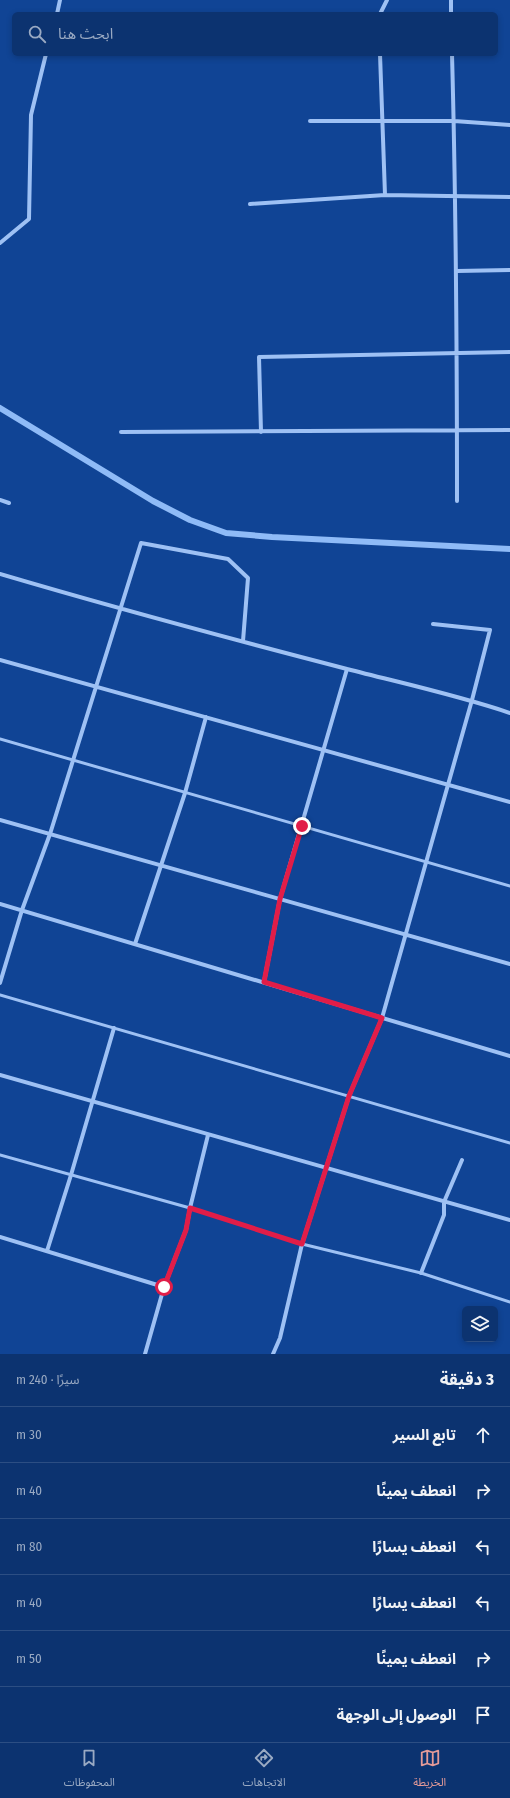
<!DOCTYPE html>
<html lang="ar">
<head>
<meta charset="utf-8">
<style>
	:root { --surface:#0c3370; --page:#1a3f78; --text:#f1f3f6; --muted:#9aaac3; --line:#2c4e83; --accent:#e69b98 }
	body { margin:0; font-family:"Fira Sans Condensed","Noto Sans Arabic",sans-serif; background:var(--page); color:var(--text); direction:rtl }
	.controls { position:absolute; right:12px; bottom:12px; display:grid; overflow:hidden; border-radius:6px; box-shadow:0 2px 6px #0003 }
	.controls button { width:36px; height:36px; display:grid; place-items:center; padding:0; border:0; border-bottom:1px solid var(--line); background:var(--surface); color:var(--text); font:20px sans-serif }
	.stop { position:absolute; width:12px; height:12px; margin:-9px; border:3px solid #e11d48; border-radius:50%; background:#fff }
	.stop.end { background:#e11d48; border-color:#fff; box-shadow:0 1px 4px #0008 }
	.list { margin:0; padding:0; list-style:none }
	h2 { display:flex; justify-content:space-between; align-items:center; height:52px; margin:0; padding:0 16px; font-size:17px }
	h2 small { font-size:13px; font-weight:400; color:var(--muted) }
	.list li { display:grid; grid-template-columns:26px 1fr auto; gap:12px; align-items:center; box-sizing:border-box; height:56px; padding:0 16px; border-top:1px solid var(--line) }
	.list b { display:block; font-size:15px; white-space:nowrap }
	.list em { font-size:13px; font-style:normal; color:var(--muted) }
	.icon { flex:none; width:22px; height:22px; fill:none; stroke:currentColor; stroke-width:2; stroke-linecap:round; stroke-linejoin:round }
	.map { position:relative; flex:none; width:510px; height:1354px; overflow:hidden; direction:ltr }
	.search { position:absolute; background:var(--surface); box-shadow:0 2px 6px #0003; left:12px; right:12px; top:12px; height:44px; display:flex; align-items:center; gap:10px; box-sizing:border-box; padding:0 14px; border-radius:6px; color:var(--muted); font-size:15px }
	.sheet { height:388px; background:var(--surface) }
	nav { display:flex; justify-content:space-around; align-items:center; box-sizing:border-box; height:56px; border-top:1px solid var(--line); background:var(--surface); font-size:11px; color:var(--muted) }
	nav a { display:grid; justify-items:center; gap:2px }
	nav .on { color:var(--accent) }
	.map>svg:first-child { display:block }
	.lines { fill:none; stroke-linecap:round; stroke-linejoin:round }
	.stream { stroke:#8fbbf7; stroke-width:6 }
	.service { stroke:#9ec1f4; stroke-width:3 }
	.minor { stroke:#9ec1f4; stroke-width:4 }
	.route { stroke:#e11d48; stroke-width:5 }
</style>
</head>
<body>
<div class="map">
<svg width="510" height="1354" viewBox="0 0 510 1354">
	<rect width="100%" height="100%" fill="#104495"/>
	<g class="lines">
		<path class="stream" d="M0,408L153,501L190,520L226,533L272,537L510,549"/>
		<path class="service" d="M0,739L510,886
			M0,995L510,1143
			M0,1155L190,1208L302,1244L421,1273L510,1302"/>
		<path class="minor" d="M451,0V14
			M57,14L60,0
			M380,14L387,0
			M380,54L385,195
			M452,54C456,203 457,352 457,501
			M310,121H454L510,125
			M250,204L385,195L510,197
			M0,243L29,219L31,115L46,54
			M457,271L510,270
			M121,432L510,430
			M261,432L259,357L510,352
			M0,500L9,503
			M0,574C115,608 231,639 347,669C401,683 457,695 510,713
			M0,660L510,802
			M0,820L510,964
			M0,904L510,1056
			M135,944L185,793L206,717
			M264,982L280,899L347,669
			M0,983L22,910L50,834L141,543L228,559L248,578L243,641
			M0,1075L510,1220
			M0,1237L164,1287
			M47,1251L71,1175L114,1028
			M421,1273L444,1215V1202L462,1160
			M145,1354L164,1287L186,1230L190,1208L208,1135
			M273,1354L280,1338L302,1244L349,1096L382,1018L472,700L490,630L433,624"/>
	</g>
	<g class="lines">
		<path class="route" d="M164,1287L186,1230L190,1208L302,1244L349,1096L382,1018L264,982L280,899L302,826"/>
	</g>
</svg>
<div class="controls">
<button><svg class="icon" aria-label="layers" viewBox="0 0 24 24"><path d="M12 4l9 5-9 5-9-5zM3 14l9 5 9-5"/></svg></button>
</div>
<div class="stop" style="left:164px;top:1287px"></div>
<div class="stop end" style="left:302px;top:826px"></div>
<div class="search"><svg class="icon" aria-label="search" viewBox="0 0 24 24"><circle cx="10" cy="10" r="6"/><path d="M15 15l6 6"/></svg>ابحث هنا</div>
</div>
<section class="sheet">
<h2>3 دقيقة<small>سيرًا · 240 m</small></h2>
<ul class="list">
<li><svg class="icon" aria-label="ahead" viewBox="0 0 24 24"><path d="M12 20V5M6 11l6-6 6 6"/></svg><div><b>تابع السير</b></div><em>30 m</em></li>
<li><svg class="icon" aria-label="right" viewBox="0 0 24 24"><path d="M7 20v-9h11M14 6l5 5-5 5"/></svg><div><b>انعطف يمينًا</b></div><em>40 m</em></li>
<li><svg class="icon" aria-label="left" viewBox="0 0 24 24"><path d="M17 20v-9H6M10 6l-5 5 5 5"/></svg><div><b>انعطف يسارًا</b></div><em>80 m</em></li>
<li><svg class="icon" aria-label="left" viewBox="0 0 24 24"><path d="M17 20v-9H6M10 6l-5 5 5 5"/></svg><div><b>انعطف يسارًا</b></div><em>40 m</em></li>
<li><svg class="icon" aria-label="right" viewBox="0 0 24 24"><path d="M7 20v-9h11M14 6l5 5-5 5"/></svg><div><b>انعطف يمينًا</b></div><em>50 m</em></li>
<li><svg class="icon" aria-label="arrive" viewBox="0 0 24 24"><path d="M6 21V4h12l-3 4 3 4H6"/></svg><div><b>الوصول إلى الوجهة</b></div></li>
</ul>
</section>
<nav>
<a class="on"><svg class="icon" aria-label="map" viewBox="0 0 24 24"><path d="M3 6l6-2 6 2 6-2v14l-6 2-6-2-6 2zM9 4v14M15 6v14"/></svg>الخريطة</a>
<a><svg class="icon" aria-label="directions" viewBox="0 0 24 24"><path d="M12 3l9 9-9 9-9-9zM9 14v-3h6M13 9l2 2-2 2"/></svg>الاتجاهات</a>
<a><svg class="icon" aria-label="saved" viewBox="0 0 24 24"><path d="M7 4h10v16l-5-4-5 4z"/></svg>المحفوظات</a>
</nav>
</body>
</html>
